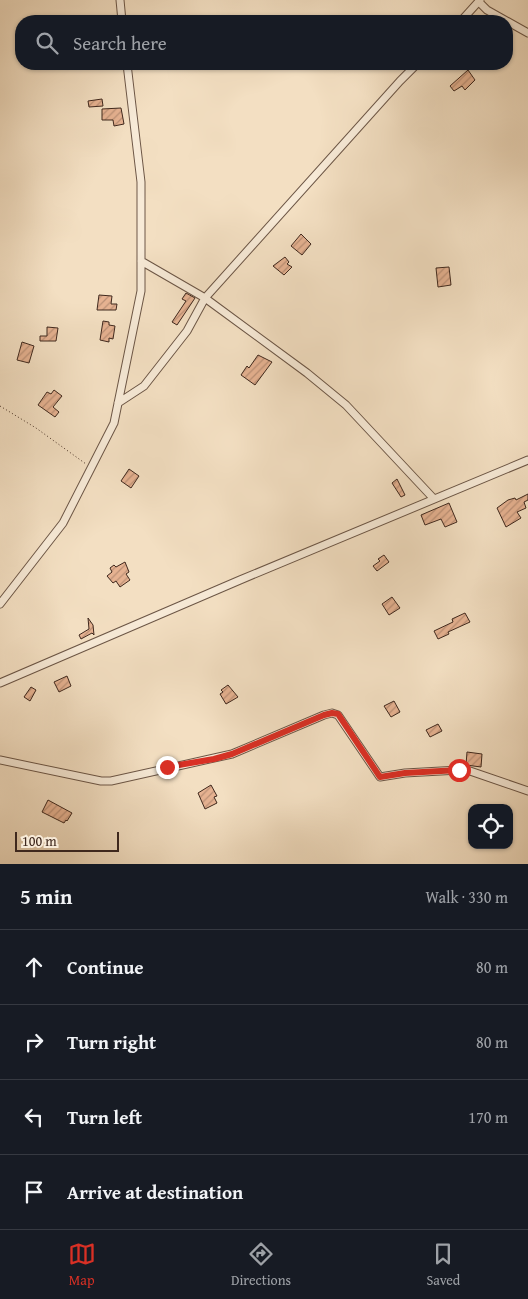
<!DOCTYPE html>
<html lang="en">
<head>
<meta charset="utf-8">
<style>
	:root { --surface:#171b24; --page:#20242c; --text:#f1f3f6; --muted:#9ea1a6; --line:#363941; --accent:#d93025 }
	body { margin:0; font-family:"Gentium Book Plus",serif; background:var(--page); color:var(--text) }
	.controls { position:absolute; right:15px; bottom:15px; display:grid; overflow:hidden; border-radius:10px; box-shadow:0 1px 4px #0004 }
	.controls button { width:45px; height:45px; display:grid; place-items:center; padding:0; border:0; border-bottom:1px solid var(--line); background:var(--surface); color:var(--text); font:25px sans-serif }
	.scale { position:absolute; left:15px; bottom:12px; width:104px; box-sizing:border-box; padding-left:5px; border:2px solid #3f281d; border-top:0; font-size:14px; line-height:18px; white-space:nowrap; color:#3f281d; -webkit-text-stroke:4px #f7ead7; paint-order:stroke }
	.stop { position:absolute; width:15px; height:15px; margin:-11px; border:4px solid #d93025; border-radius:50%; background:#fff }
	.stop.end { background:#d93025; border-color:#fff; box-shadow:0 1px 5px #0008 }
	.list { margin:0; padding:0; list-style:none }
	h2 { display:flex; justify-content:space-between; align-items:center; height:65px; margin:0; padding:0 20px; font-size:21px }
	h2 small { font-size:16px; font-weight:400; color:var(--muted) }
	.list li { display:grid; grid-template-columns:32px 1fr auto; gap:15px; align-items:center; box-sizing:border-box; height:75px; padding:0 20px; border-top:1px solid var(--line) }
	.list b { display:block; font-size:19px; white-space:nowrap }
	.list em { font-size:16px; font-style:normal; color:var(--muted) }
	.icon { flex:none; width:28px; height:28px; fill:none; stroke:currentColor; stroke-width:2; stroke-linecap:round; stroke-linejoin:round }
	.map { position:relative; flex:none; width:528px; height:864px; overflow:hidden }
	.search { position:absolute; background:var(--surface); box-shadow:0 1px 4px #0004; left:15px; right:15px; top:15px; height:55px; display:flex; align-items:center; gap:12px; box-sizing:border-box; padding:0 18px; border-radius:20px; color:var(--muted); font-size:19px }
	.sheet { height:365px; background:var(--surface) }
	nav { display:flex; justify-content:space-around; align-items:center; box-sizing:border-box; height:70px; border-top:1px solid var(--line); background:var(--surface); font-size:14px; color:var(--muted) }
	nav a { display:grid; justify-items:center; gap:2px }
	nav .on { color:var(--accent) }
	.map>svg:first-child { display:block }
	.building { fill:url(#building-hatch); stroke:#3f281d }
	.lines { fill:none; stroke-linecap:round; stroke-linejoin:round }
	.minor-casing { stroke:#6c5646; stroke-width:9 }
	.path { stroke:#3f281d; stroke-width:1; stroke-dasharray:1 2.5; stroke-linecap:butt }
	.minor { stroke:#f7ead7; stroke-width:7 }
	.route { stroke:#d93025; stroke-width:6 }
</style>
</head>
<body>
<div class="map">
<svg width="528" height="864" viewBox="0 0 528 864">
	<defs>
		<pattern id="building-hatch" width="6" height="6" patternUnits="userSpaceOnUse" patternTransform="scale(1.25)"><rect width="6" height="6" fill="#e6b291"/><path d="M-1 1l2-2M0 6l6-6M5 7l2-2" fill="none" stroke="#bc9176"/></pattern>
	</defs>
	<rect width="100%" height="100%" fill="#f3dfc2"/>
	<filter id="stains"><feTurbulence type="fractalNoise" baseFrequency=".004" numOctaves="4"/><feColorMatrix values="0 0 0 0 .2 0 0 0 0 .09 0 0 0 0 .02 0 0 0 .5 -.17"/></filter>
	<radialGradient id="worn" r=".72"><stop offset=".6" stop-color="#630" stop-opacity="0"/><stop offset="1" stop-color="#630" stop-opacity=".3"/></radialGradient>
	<path class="building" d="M468,70L475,80L465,90L462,86L454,91L450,86Z
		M102,99L103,106L89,107L88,101Z
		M121,108L124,124L114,126L113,120H102V109Z
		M301,234L311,244L302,255L291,246Z
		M285,257L289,262L287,264L292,267L284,275L273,266Z
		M449,267L451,285L438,287L436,268Z
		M186,293L195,298L177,325L172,322L186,301L182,299Z
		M99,295L112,296L111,304H117L116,310H97Z
		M103,321L109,322V325L115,326L113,339L109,338V342L100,340Z
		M47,327L58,328L56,341H40V336H47Z
		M22,342L34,346L29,363L17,360Z
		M258,355L272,362L255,385L241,375L247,366L249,368Z
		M54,390L62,396L53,407L59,412L55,417L38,405L47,392L51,394Z
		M129,469L139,476L131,488L121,481Z
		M397,479L405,495L401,497L392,483Z
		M528,494V500L524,502L526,508L517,512L521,518L506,527L497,508L508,500L515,498L516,500Z
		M449,503L457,522L445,527L441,519L425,525L421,515Z
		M384,555L389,562L377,571L373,566L380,561L378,559Z
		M125,562L129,572L126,574L130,580L120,587L116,581L113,583L107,576L112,572L110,568L114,565L116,567Z
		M392,597L400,608L389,615L382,604Z
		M465,613L470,622L448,632L449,634L438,639L434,631L453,622L452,619Z
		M88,618L93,625L94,635L92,633L81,639L79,635L89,629Z
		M67,676L71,686L59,692L54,682Z
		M228,685L238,697L226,704L220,694L223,692L221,690Z
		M31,687L36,690L30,701L24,697Z
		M394,701L400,712L391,717L384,706Z
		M438,724L442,731L430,737L426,730Z
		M467,752L482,754L481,767L466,765Z
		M211,785L217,796L214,797L217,803L205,809L198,793Z
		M48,800L72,813L67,821L66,820L64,823L42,812Z"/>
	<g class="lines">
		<g class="minor-casing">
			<path id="minor" d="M120,0L122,21
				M479,2L487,10L528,33
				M461,21L480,0
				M141,261L205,298L307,373L346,405L434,499
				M118,403L144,386L187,331L205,298L400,81L417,64
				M0,604L63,523L114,423L141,291V182L127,64
				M0,683L240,580L528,460
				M0,760L101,781H111L232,754L324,715L332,713L338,715L380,777L405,773L459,770L470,771L528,791"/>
		</g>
		<path class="path" d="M0,406L36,428L86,464"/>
		<use href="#minor" class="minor"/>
	</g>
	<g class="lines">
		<path class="route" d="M167,767L214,759L232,754L324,715L332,713L338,714L380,777L405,773L459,770"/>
	</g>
	<rect width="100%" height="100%" filter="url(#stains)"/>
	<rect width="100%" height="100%" fill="url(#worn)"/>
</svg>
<div class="controls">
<button><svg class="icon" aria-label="locate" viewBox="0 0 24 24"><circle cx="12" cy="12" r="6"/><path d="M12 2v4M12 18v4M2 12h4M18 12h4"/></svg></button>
</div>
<div class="scale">100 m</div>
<div class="stop" style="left:459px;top:770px"></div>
<div class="stop end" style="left:167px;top:767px"></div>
<div class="search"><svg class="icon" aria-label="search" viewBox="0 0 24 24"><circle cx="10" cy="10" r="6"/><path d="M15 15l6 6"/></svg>Search here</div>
</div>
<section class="sheet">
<h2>5 min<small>Walk · 330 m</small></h2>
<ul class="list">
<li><svg class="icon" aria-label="ahead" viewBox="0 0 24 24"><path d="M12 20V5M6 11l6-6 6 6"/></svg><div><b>Continue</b></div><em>80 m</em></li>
<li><svg class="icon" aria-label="right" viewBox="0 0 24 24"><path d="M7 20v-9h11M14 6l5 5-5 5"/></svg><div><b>Turn right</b></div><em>80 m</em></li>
<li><svg class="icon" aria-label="left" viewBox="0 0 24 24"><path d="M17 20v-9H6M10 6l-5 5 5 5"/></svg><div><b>Turn left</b></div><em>170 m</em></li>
<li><svg class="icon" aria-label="arrive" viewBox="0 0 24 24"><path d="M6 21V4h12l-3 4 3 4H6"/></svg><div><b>Arrive at destination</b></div></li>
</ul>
</section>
<nav>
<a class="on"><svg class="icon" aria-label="map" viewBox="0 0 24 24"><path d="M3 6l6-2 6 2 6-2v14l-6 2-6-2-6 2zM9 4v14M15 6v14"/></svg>Map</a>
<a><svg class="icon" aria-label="directions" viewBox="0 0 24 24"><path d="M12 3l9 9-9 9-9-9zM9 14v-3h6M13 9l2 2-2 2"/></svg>Directions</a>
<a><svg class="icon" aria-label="saved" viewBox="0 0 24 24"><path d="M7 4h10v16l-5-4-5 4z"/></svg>Saved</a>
</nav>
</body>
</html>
